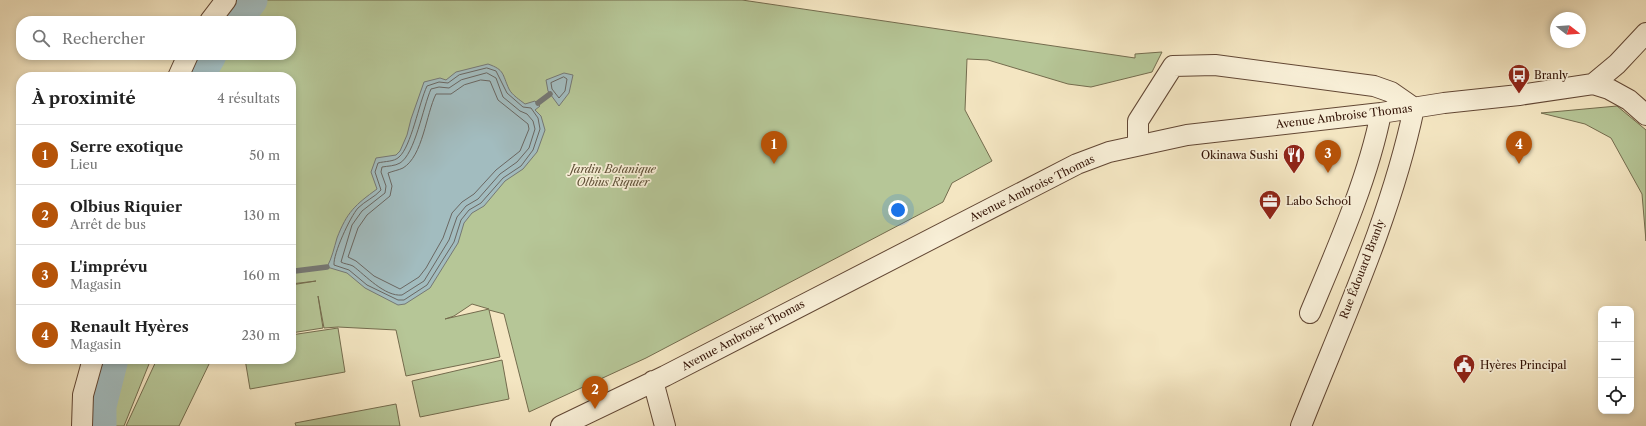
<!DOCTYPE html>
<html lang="fr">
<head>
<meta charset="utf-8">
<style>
	:root { --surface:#fff; --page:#f2f2f2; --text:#222; --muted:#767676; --line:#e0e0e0; --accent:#b45309 }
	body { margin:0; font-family:"Libre Caslon Text",serif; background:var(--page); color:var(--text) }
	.controls { position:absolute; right:12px; bottom:12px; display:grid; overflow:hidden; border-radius:8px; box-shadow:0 2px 6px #0003 }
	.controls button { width:36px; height:36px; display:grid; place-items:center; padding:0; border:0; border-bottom:1px solid var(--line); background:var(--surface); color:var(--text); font:20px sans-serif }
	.compass { position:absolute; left:1550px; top:12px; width:36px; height:36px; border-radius:50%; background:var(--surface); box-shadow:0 2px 6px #0003; rotate:107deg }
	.you { position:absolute; left:898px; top:210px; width:14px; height:14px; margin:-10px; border:3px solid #fff; border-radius:50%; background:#1a73e8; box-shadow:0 0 0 6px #1a73e833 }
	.badge { display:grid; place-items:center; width:26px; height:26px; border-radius:50%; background:var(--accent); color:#fff; font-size:13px; font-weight:700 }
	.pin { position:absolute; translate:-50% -33px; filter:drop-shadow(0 1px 2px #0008) }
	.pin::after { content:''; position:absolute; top:21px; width:14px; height:12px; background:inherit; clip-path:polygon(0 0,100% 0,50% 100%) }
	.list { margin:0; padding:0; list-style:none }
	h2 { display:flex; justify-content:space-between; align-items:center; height:52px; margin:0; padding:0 16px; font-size:17px }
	h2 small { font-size:13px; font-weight:400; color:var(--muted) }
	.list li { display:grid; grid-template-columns:26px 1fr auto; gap:12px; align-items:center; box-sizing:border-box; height:60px; padding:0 16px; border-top:1px solid var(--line) }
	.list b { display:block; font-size:15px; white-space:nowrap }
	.list p { margin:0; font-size:13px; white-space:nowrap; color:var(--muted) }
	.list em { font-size:13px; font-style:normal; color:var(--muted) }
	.icon { flex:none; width:22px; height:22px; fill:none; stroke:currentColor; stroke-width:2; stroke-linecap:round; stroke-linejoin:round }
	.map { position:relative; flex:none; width:1646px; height:426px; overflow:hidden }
	.search { position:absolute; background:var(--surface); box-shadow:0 2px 6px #0003; left:16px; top:16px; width:280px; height:44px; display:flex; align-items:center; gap:10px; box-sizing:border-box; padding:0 14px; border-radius:16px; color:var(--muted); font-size:15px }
	.panel { position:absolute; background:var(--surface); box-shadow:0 2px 6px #0003; left:16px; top:72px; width:280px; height:292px; border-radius:16px }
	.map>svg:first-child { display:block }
	.green { fill:#b6c697; stroke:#746c4e; fill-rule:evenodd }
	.water { fill:#a2bcbf; stroke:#757875 }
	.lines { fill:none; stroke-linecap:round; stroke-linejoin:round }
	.shore { stroke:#6a6762; stroke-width:1 }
	.stream { stroke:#757875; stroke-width:5.5 }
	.river { stroke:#a2bcbf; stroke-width:33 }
	.minor-casing { stroke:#624734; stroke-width:22 }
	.minor { stroke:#f8efd7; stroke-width:20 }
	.labels { text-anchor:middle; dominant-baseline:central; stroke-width:3.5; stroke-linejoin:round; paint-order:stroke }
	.poi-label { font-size:11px; fill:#321205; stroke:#f8efd7; text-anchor:start }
	.street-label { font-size:11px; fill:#321205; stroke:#f8efd7 }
	.park-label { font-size:11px; font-style:italic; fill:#605138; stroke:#f8efd7 }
</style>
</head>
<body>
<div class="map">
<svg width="1646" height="426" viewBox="0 0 1646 426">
	<rect width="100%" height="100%" fill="#f4e6c2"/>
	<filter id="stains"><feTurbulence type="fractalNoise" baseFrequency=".005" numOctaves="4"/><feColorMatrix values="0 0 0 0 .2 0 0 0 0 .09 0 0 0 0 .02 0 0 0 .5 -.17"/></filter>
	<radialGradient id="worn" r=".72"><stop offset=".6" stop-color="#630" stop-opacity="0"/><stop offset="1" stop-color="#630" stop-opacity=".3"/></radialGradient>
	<path class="green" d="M265,0H742L1135,58V54L1162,52L1152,72L1091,87L1068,84L988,60L967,59L965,110L992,161L952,183L943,202L646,358L529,412L504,314L489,310L500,357L406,376L396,330L338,327L324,328L318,296L323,328L291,333V285L316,281L291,284V77H211L225,55H291V21H249ZM472,304L489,309L445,319L454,316Z
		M1617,106L1646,130V241L1642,194L1611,138L1585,124L1541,113Z
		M338,328L345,372L250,389L245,359H291V335Z
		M125,359H151L124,426H112L115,392Z
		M157,359H204L210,362L179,426H126Z
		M502,360L509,399L420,417L412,381Z
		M396,404L400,426H296L295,423Z"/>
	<path class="water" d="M488,64C505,70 502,74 509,89C512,95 520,100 525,104L535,101L540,106L535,110L541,116L545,130L537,152L523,169L505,181L484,206L472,213L464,223L458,243L430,288L405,304L398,305L365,288L347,273L327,267C332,258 334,248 337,238C347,212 355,205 377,189L371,172L376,158L396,155L400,151L407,135L411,119L424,82L440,78L446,80L456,72Z
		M564,73L573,75L569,93L559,106L548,91L546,80Z"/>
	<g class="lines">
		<path class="shore" d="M487,68L496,71L507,93L523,107L531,108L538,118L540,129L533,150L521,166L503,178L481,203L469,210L461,220L454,242L427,285L404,300H398L367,285L349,270L334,265C333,254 350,217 358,208C365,201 375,197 381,190L375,172L378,163C385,161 394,162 399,157C411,147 419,103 427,86L439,82L448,83L459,75Z
			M487,73L496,78L503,97L520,111L527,114L533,121L535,129L529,148L517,162L500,174L478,199L466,206L457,217L449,240L424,281L402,295C385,297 365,275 353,266C349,264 344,264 341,262L352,225L362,211L385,193L386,186L381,172L382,167C388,166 395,166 400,163C415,154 423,107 431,89L439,87L449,88L461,80Z
			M564,77L567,79L565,91L559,98L552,89L551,83Z
			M481,80L490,81L498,100L528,124L529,129L520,151L496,170L474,194L462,202L452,213L443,238L426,268L419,277L400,289L374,276L356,261L348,257L358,228L367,215L390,196L392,186L388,173C393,171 399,170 403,168C423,156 426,114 436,94H451L464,85Z"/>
		<path class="stream" d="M538,103L550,94
			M291,269L295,271L327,267"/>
		<path class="river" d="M235,21L251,0
			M197,77L210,55
			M100,426V406L112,359"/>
		<g class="minor-casing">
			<path id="minor" d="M210,21L226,0
				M178,77L188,55
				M1593,84L1617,64L1646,33
				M1138,145V121L1173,66L1215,65L1374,86L1391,92L1414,108C1391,218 1342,322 1301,426
				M1310,313C1336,251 1368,179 1381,113
				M653,381L665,426
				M82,426L83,395L93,359
				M561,426L665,376L1077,164L1109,152L1187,135L1381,113L1444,103L1519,95L1593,84L1609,89L1629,100L1646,115"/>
		</g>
		<use href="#minor" class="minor"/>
	</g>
	<defs>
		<g id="bus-pin" transform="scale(1.15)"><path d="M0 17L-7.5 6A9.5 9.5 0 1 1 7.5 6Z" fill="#8f2418" stroke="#f8efd7"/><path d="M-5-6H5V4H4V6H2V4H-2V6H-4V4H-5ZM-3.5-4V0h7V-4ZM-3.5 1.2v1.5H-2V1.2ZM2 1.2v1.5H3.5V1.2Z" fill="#fff"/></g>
		<g id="restaurant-pin" transform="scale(1.15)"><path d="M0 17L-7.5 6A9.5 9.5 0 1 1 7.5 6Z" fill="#8f2418" stroke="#f8efd7"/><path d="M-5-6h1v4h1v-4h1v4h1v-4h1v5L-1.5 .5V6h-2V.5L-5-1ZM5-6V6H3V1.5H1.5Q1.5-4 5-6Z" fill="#fff"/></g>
		<g id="office-pin" transform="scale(1.15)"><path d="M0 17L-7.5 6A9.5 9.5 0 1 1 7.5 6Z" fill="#8f2418" stroke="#f8efd7"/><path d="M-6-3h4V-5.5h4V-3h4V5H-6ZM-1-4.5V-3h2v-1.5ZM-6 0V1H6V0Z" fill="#fff"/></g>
		<g id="civic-pin" transform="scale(1.15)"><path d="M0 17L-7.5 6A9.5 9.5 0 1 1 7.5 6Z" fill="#8f2418" stroke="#f8efd7"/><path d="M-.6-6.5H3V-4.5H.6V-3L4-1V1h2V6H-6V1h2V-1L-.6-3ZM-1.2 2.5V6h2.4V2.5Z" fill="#fff"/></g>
	</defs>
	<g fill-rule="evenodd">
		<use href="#bus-pin" x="1519" y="75"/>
		<use href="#restaurant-pin" x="1294" y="155"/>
		<use href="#office-pin" x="1270" y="201"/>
		<use href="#civic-pin" x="1464" y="365"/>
	</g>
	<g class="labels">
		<g class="poi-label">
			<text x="1534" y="75">Branly</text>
			<text x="1278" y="155" text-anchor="end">Okinawa Sushi</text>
			<text x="1286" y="201">Labo School</text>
			<text x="1480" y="365">Hyères Principal</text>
		</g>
		<g class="street-label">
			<text transform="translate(1344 116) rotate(-7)">Avenue Ambroise Thomas</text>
			<text transform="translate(1032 188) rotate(-26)">Avenue Ambroise Thomas</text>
			<text transform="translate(1362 269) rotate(-69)">Rue Édouard Branly</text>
			<text transform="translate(743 335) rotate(-28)">Avenue Ambroise Thomas</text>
		</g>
		<g class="park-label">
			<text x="613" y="169">Jardin Botanique<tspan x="613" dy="13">Olbius Riquier</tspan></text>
		</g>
	</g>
	<rect width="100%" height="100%" filter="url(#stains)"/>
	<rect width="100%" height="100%" fill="url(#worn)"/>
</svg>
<div class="controls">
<button>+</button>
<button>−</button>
<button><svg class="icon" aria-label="locate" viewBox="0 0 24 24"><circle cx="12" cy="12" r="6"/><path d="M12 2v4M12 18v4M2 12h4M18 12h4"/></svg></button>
</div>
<svg class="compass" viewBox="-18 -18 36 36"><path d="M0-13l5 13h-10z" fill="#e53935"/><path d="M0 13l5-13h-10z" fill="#767676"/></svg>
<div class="you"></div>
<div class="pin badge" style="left:774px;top:164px">1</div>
<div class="pin badge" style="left:595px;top:409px">2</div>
<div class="pin badge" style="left:1328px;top:173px">3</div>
<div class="pin badge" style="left:1519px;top:164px">4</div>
<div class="search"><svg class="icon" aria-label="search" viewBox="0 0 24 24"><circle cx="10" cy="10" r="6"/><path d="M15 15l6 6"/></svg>Rechercher</div>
<section class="panel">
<h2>À proximité<small>4 résultats</small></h2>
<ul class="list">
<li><span class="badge">1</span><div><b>Serre exotique</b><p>Lieu</p></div><em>50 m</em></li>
<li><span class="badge">2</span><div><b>Olbius Riquier</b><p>Arrêt de bus</p></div><em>130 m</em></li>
<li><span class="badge">3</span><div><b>L'imprévu</b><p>Magasin</p></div><em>160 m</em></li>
<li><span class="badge">4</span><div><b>Renault Hyères</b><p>Magasin</p></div><em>230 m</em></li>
</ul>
</section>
</div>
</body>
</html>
